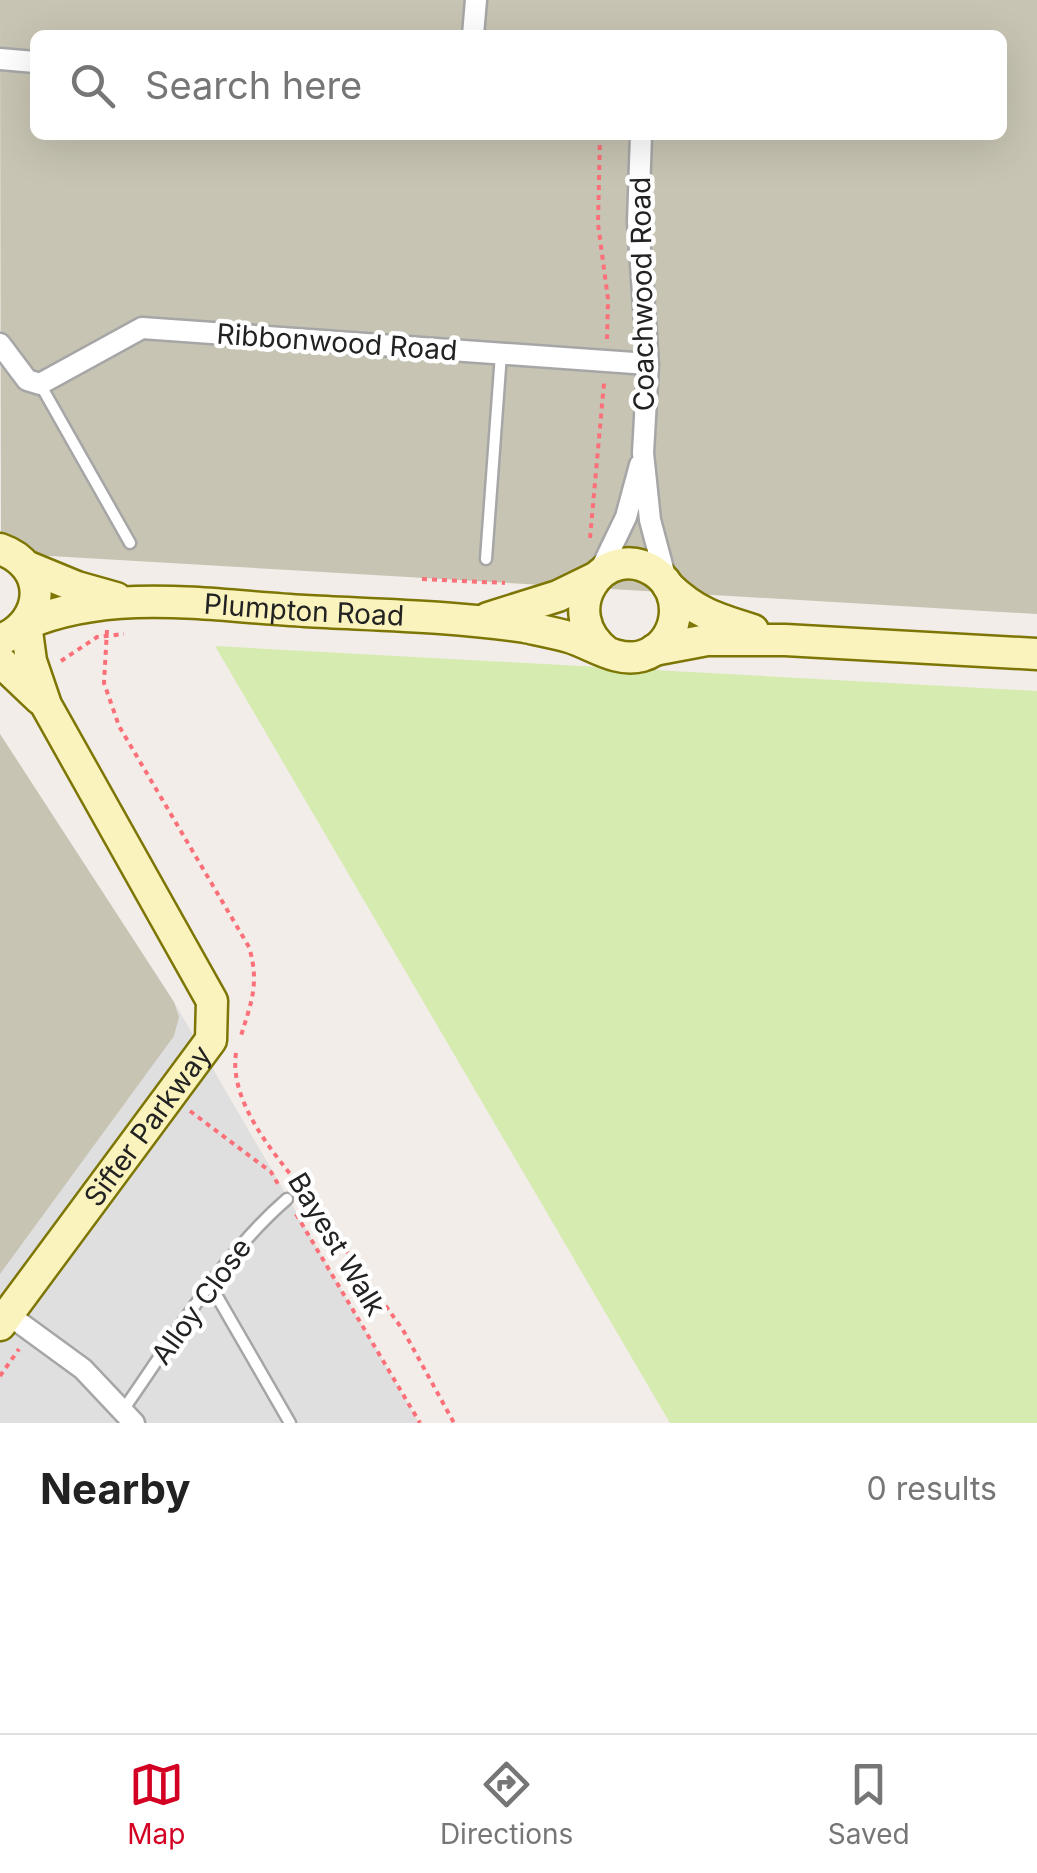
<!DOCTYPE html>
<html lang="en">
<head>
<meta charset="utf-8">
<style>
	:root { --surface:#fff; --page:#f2f2f2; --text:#222; --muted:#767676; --line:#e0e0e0; --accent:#d30023 }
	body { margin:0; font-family:Inter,sans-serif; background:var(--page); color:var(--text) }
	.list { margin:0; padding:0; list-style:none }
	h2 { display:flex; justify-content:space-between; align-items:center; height:130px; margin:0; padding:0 40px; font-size:42px }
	h2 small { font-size:32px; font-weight:400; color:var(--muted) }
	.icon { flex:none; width:55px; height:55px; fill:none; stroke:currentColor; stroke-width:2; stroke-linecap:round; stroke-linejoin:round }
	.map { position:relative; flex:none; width:1037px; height:1423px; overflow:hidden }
	.search { position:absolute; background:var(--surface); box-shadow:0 10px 40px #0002; left:30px; right:30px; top:30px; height:110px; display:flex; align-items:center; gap:25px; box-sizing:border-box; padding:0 35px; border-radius:15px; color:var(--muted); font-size:38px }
	.sheet { height:310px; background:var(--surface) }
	nav { display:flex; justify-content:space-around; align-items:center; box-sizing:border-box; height:140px; border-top:2px solid var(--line); background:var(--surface); font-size:28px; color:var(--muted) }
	nav a { display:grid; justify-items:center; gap:5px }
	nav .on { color:var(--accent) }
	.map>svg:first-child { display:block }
	.residential { fill:#e0dfdf }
	.construction { fill:#c7c4b3; fill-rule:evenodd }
	.grass { fill:#d6ebaf }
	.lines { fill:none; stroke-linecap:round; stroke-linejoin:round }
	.lane-casing { stroke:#a6a6a6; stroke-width:15 }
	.street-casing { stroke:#a6a6a6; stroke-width:25 }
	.secondary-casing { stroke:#7d7604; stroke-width:35 }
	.path { stroke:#fb7079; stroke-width:4; stroke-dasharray:5 5; stroke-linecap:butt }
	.lane { stroke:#fff; stroke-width:10 }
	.street { stroke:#fff; stroke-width:20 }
	.secondary { stroke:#faf3be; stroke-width:30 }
	.labels { text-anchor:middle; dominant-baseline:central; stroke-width:9; stroke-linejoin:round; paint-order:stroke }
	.street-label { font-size:28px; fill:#222; stroke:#fff }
</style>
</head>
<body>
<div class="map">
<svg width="1037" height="1423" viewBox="0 0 1037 1423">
	<rect width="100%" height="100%" fill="#f2ede8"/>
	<path class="residential" d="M0,734L174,1002L419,1423H0Z"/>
	<path class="construction" d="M0,0H1037V614L16,554L1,536ZM35,35H1002V135H35Z
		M0,734L174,1002L179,1017L174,1036L0,1274Z"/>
	<path class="grass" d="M215,646L1037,691V1423H670Z"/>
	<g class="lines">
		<g class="lane-casing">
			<path id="lane" d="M40,384L130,543
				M486,559L501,354
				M211,1286L290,1423
				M123,1410C174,1338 220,1257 287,1199"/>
		</g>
		<g class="street-casing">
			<path id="street" d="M473,35L476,0
				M0,59L35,62
				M641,135L638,222L648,364L643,453L650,520L666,580
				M0,344L27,380L40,384L142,328L648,364
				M599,573L626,517L640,465
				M9,1315L83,1369L134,1423"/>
		</g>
		<g class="secondary-casing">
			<g id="secondary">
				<path d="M0,549C49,566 46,622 0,640"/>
				<path d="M26,566L77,587L116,598"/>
				<path d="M668,586C696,613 717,619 753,630"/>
				<path d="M488,618L558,596L597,577"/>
				<path d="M654,650L707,640H785L1037,654"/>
				<path d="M0,661L40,699"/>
				<path id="s1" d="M0,1325L211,1040L212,1001L46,705L31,661L26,624C113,587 213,606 305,611C378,615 452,616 525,627C539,630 555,633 569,637C592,644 617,663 642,656C679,645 687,594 655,572C604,538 553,612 608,653"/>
			</g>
		</g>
		<path class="path" d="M600,135L598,224L608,299L607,339
			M590,538L604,383
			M422,579L505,583
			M107,630L104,683L119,726L249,947C260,984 251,1003 240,1039
			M61,661L97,637L124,634
			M236,1053C229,1100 271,1150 299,1185
			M190,1111L271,1172L278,1184
			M304,1192L403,1330L454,1423
			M296,1214L420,1423
			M0,1376L19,1349"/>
		<use href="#lane" class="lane"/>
		<use href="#street" class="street"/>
		<use href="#secondary" class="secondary"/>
	</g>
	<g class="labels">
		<g class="street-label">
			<text transform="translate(642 294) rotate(-91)">Coachwood Road</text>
			<text transform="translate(337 342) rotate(4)">Ribbonwood Road</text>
			<text stroke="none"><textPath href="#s1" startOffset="1098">Plumpton Road</textPath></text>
			<text stroke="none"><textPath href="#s1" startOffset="248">Sifter Parkway</textPath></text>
			<text transform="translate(337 1244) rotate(59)">Bayest Walk</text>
			<text transform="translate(201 1301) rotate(-54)">Alloy Close</text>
		</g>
	</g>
</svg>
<div class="search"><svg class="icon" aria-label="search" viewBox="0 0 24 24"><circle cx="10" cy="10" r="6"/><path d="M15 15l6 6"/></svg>Search here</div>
</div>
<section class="sheet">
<h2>Nearby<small>0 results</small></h2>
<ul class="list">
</ul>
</section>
<nav>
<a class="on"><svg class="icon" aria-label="map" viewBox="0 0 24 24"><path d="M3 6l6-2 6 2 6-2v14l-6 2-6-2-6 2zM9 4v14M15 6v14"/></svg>Map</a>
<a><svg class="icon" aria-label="directions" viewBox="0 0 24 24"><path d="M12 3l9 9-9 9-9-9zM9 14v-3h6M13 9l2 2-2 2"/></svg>Directions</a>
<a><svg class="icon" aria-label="saved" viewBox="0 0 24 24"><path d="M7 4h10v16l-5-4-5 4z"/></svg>Saved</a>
</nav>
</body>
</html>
